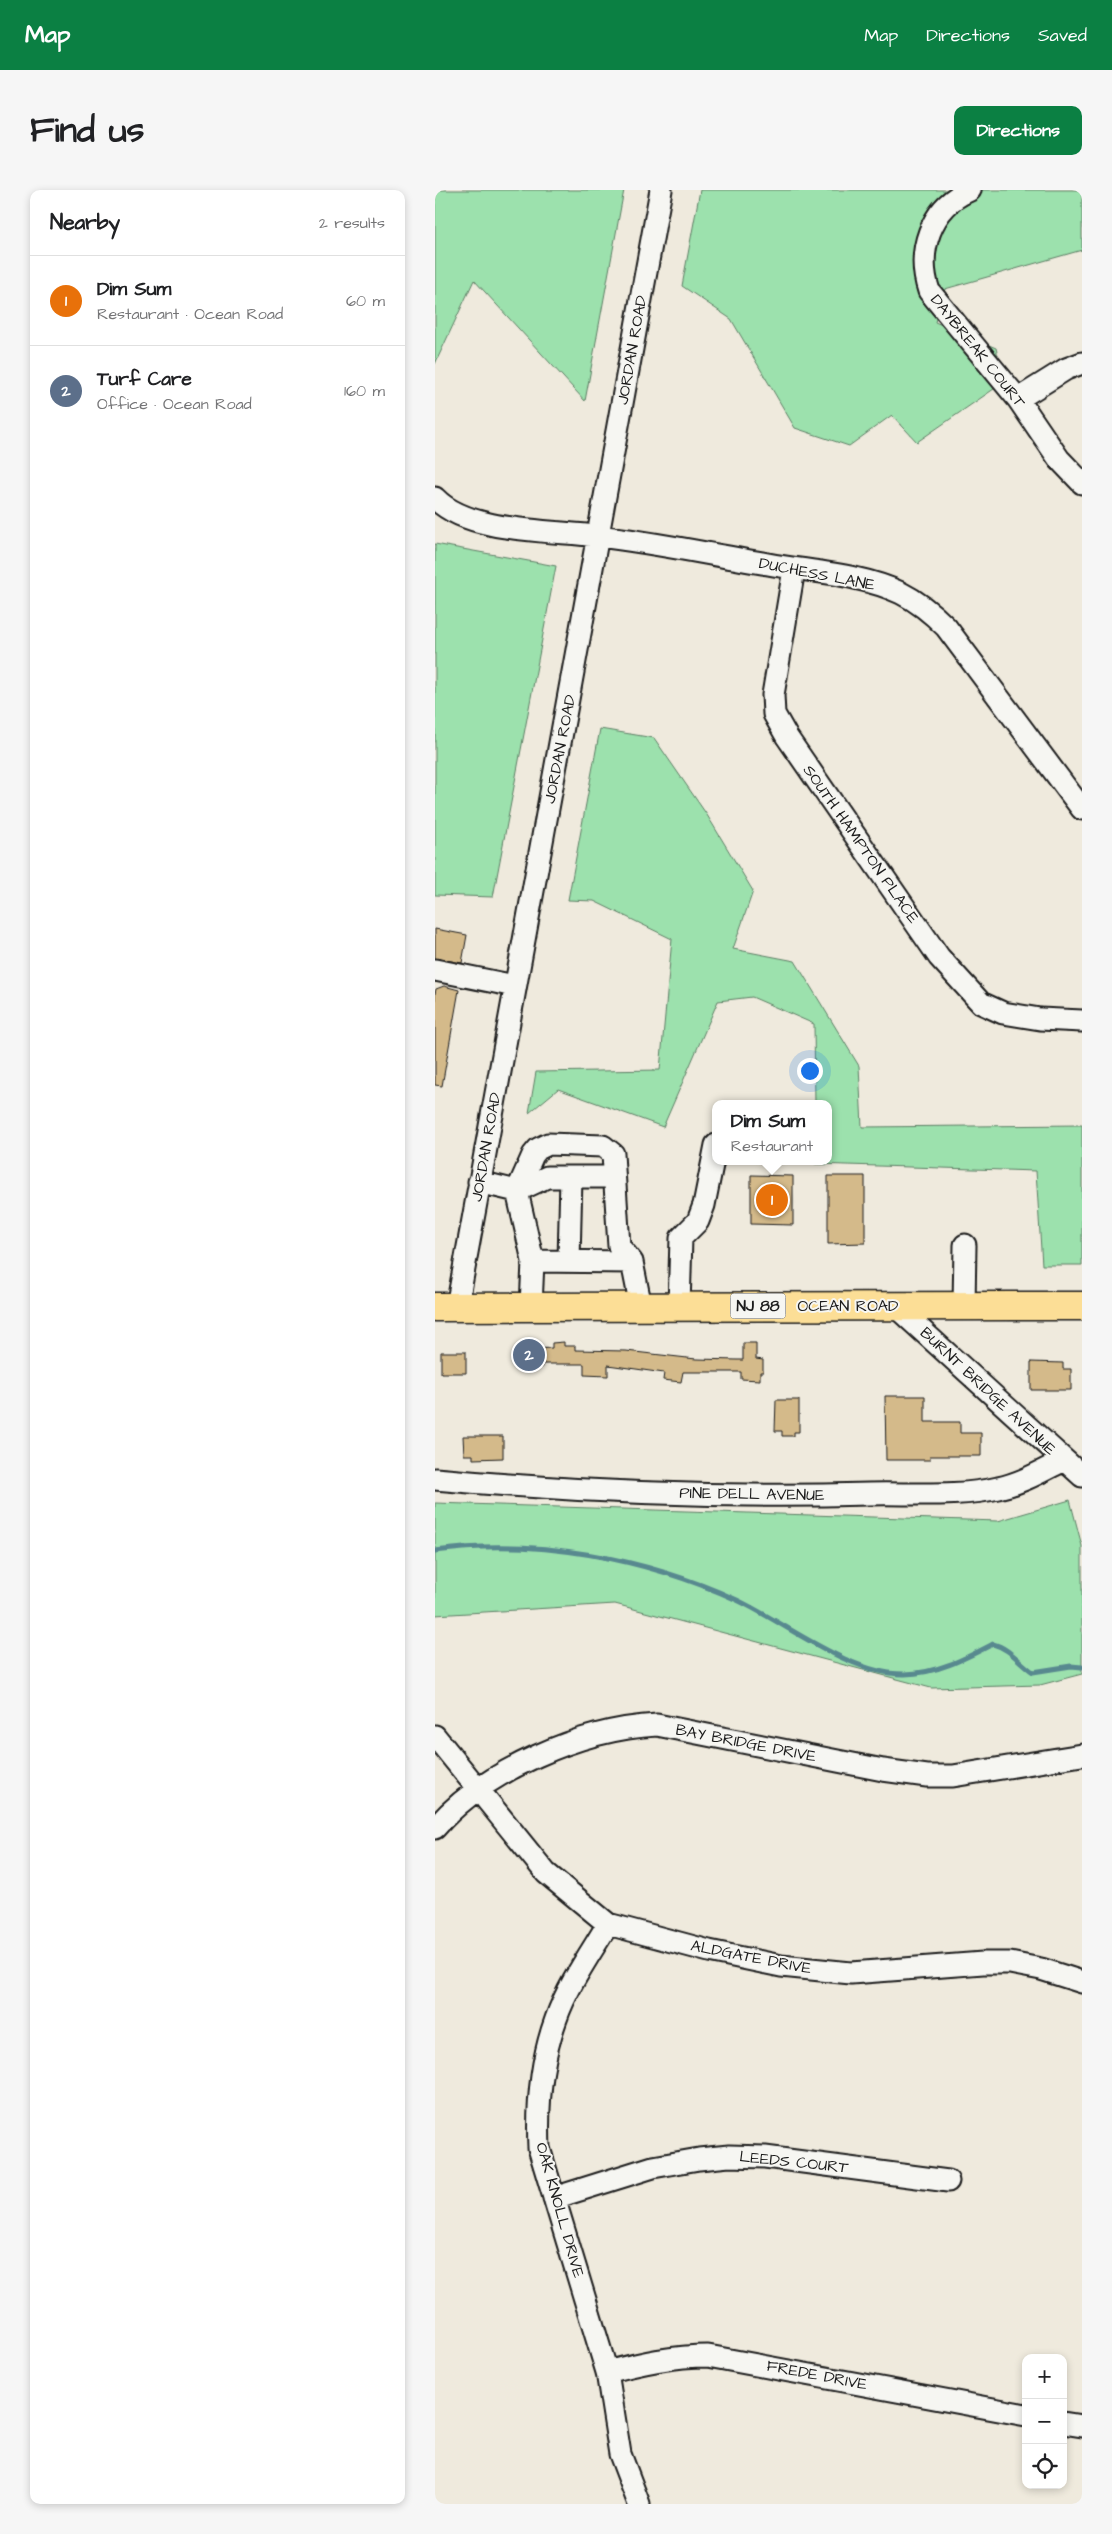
<!DOCTYPE html>
<html lang="en">
<head>
<meta charset="utf-8">
<style>
	:root { --surface:#fff; --page:#f6f6f6; --text:#202124; --muted:#757577; --line:#e0e0e0; --accent:#0b8043 }
	body { margin:0; font-family:"Architects Daughter",sans-serif; background:var(--page); color:var(--text) }
	.controls { position:absolute; right:15px; bottom:15px; display:grid; overflow:hidden; border-radius:10px; box-shadow:0 2px 8px #0003 }
	.controls button { width:45px; height:45px; display:grid; place-items:center; padding:0; border:0; border-bottom:1px solid var(--line); background:var(--surface); color:var(--text); font:25px sans-serif }
	.you { position:absolute; left:374px; top:880px; width:18px; height:18px; margin:-12px; border:4px solid #fff; border-radius:50%; background:#1a73e8; box-shadow:0 0 0 8px #1a73e833 }
	.badge { display:grid; place-items:center; width:32px; height:32px; border-radius:50%; background:var(--accent); color:#fff; font-size:16px; font-weight:700 }
	.pin { position:absolute; translate:-50% -50%; border:2px solid #fff; box-shadow:0 1px 5px #0006 }
	.popup { position:absolute; left:277px; top:910px; width:120px; height:65px; box-sizing:border-box; display:grid; place-content:center; border-radius:10px; background:var(--surface); filter:drop-shadow(0 1px 4px #0005); font-size:16px; white-space:nowrap; color:var(--muted) }
	.popup b { font-size:19px; color:var(--text) }
	.popup::after { content:''; position:absolute; left:50%; top:100%; margin-left:-10px; border:10px solid transparent; border-top-color:var(--surface) }
	.list { margin:0; padding:0; list-style:none }
	h2 { display:flex; justify-content:space-between; align-items:center; height:65px; margin:0; padding:0 20px; font-size:21px }
	h2 small { font-size:16px; font-weight:400; color:var(--muted) }
	.list li { display:grid; grid-template-columns:32px 1fr auto; gap:15px; align-items:center; box-sizing:border-box; height:90px; padding:0 20px; border-top:1px solid var(--line) }
	.list b { display:block; font-size:19px; white-space:nowrap }
	.list p { margin:0; font-size:16px; white-space:nowrap; color:var(--muted) }
	.list em { font-size:16px; font-style:normal; color:var(--muted) }
	.icon { flex:none; width:28px; height:28px; fill:none; stroke:currentColor; stroke-width:2; stroke-linecap:round; stroke-linejoin:round }
	.map { position:relative; flex:none; width:647px; height:2314px; overflow:hidden; border-radius:10px }
	header { display:flex; align-items:center; gap:30px; box-sizing:border-box; height:70px; padding:0 25px; background:var(--accent); color:#fff }
	header strong { font-size:24px }
	nav { display:flex; gap:28px; margin-inline-start:auto; font-size:18px }
	.intro { display:flex; align-items:center; justify-content:space-between; box-sizing:border-box; height:120px; padding:0 30px }
	h1 { margin:0; font-size:35px }
	.button { padding:12px 22px; border-radius:10px; background:var(--accent); color:#fff; font-size:18px; font-weight:700 }
	main { display:flex; gap:30px; padding:0 30px }
	aside { flex:1; background:var(--surface); border-radius:10px; box-shadow:0 2px 8px #0003 }
	.map>svg:first-child { display:block }
	.green { fill:#9ce1ad; stroke:#5c7e64 }
	.lines { fill:none; stroke-linecap:round; stroke-linejoin:round }
	.stream { stroke:#59898f; stroke-width:5 }
	.building { fill:#d4ba8a; stroke:#1c1c1c }
	.minor-casing { stroke:#1c1c1c; stroke-width:25 }
	.major-casing { stroke:#1c1c1c; stroke-width:31 }
	.minor { stroke:#f6f6f2; stroke-width:21 }
	.major { stroke:#fcde96; stroke-width:28 }
	.labels { text-anchor:middle; dominant-baseline:central; stroke-width:4; stroke-linejoin:round; paint-order:stroke }
	.shield { fill:#f6f6f2; stroke:#5d5d5c; stroke-width:1 }
	.shield-label { font-size:15px; font-weight:bold; fill:#1c1c1c }
	.street-label { font-size:16px; fill:#1c1c1c; stroke:#f6f6f2 }
</style>
</head>
<body>
<header>
<strong>Map</strong>
<nav><a>Map</a><a>Directions</a><a>Saved</a></nav>
</header>
<div class="intro"><h1>Find us</h1><a class="button">Directions</a></div>
<main>
<aside>
<h2>Nearby<small>2 results</small></h2>
<ul class="list">
<li><span class="badge" style="background:#e8710a">1</span><div><b>Dim Sum</b><p>Restaurant · Ocean Road</p></div><em>60 m</em></li>
<li><span class="badge" style="background:#5c6f8a">2</span><div><b>Turf Care</b><p>Office · Ocean Road</p></div><em>160 m</em></li>
</ul>
</aside>
<div class="map">
<svg width="647" height="2314" viewBox="0 0 647 2314">
	<rect width="100%" height="100%" fill="#efeadd"/>
	<filter id="ink" filterUnits="userSpaceOnUse"><feTurbulence type="fractalNoise" baseFrequency=".02" numOctaves="2"/><feDisplacementMap in="SourceGraphic" scale="10" xChannelSelector="R" yChannelSelector="G"/><feConvolveMatrix kernelMatrix="1 2 1 2 8 2 1 2 1" color-interpolation-filters="sRGB"/></filter>
	<g filter="url(#ink)">
		<path class="green" d="M0,0H189L150,211L39,90L0,174Z
			M265,0H647V60L510,99L500,132L561,158L569,192L482,252L457,225L414,256L360,238L296,129L247,96Z
			M0,354L121,376L58,707L0,705Z
			M165,539L219,548L272,625L318,701L298,759L360,771L424,876L427,937L647,935V1075H607L601,981L380,974V971H393V914H380L379,834L317,807L283,811L228,937L123,899L94,923L101,882L225,880L237,749L159,711L133,710Z
			M635,1310L647,1356V1484L605,1495L496,1498L180,1414L0,1425V1313L563,1331Z"/>
		<g class="lines">
			<path class="stream" d="M0,1361C100,1347 210,1368 302,1410C351,1433 415,1485 470,1484C501,1484 531,1468 558,1454C574,1458 585,1473 598,1482L636,1476L647,1477"/>
		</g>
		<path class="building" d="M0,739L32,745L27,773L0,768Z
			M9,796L24,800L7,896L0,895V804L1,799Z
			M316,985L358,986V1035L316,1034Z
			M393,986H430V1053L393,1054Z
			M129,1152V1156H140V1160L191,1161L261,1169L302,1170H308V1153H321V1169L328,1170V1182H325V1190L306,1189V1182H248L246,1192L228,1190L229,1183L173,1175V1186L149,1185V1174H108V1177H100V1180L87,1181V1177H82L81,1160L117,1158V1153Z
			M6,1162H31V1183H6Z
			M596,1172L628,1173V1179H636V1200H596Z
			M450,1206H490V1232H525V1243H546V1266H495V1270H451Z
			M341,1210H364V1242H359V1246H347V1241H340Z
			M28,1246H68V1268L38,1269V1265H29Z"/>
		<g class="lines">
			<g class="minor-casing">
				<path id="minor" d="M535,0C495,17 481,62 494,101L583,209L624,269L647,293
					M583,209L631,179L647,173
					M0,308C33,343 116,340 162,346C219,352 277,365 333,374C376,382 426,384 466,403C484,412 497,423 511,437L647,619
					M359,379L338,505L339,524L352,547L504,767L546,813L568,823L605,829L647,831
					M0,780L80,796
					M44,992L82,1001L112,987H179
					M98,1071L197,1072
					M134,1071L136,987
					M460,1116L647,1286
					M529,1116L530,1055
					M22,1117L226,0
					M96,1117L98,1071L82,1001L98,965L103,959L113,954L168,956L178,964L184,1056L197,1072L206,1117
					M244,1117L246,1048L263,1031L269,1015L281,955
					M0,1289C143,1302 291,1308 434,1304C472,1303 528,1307 563,1298C587,1293 607,1281 629,1270
					M0,1546L111,1683L173,1734L274,1761L346,1776L416,1783L548,1773H575L606,1779L647,1792
					M0,1638C50,1580 146,1539 222,1535L448,1580L492,1586H518L647,1565
					M173,1734C155,1764 133,1795 121,1829C106,1870 102,1914 104,1958L172,2182L185,2264L204,2314
					M119,2008L218,1977L264,1969L294,1966L330,1967L513,1991
					M172,2182C206,2173 238,2166 273,2166L591,2225
					M628,2233L647,2236"/>
			</g>
			<g class="major-casing">
				<path id="major" d="M0,1117L647,1116"/>
			</g>
			<use href="#minor" class="minor"/>
			<use href="#major" class="major"/>
		</g>
	</g>
	<g class="labels">
		<rect class="shield" x="295.5" y="1103.5" width="55" height="25" rx="4"/>
		<g class="shield-label">
			<text x="323" y="1116">NJ 88</text>
		</g>
		<g class="street-label">
			<text transform="translate(197 160) rotate(-80)">JORDAN ROAD</text>
			<text transform="translate(543 161) rotate(51)">DAYBREAK COURT</text>
			<text transform="translate(382 384) rotate(11)">DUCHESS LANE</text>
			<text transform="translate(125 559) rotate(-79)">JORDAN ROAD</text>
			<text transform="translate(426 654) rotate(55)">SOUTH HAMPTON PLACE</text>
			<text transform="translate(51 957) rotate(-80)">JORDAN ROAD</text>
			<text x="413" y="1116">OCEAN ROAD</text>
			<text transform="translate(553 1201) rotate(43)">BURNT BRIDGE AVENUE</text>
			<text transform="translate(317 1304) rotate(1)">PINE DELL AVENUE</text>
			<text transform="translate(311 1553) rotate(11)">BAY BRIDGE DRIVE</text>
			<text transform="translate(316 1767) rotate(11)">ALDGATE DRIVE</text>
			<text transform="translate(359 1972) rotate(6)">LEEDS COURT</text>
			<text transform="translate(125 2020) rotate(74)">OAK KNOLL DRIVE</text>
			<text transform="translate(382 2185) rotate(11)">FREDE DRIVE</text>
		</g>
	</g>
</svg>
<div class="controls">
<button>+</button>
<button>−</button>
<button><svg class="icon" aria-label="locate" viewBox="0 0 24 24"><circle cx="12" cy="12" r="6"/><path d="M12 2v4M12 18v4M2 12h4M18 12h4"/></svg></button>
</div>
<div class="you"></div>
<div class="pin badge" style="left:337px;top:1010px;background:#e8710a">1</div>
<div class="popup"><b>Dim Sum</b>Restaurant</div>
<div class="pin badge" style="left:94px;top:1165px;background:#5c6f8a">2</div>
</div>
</main>
</body>
</html>
